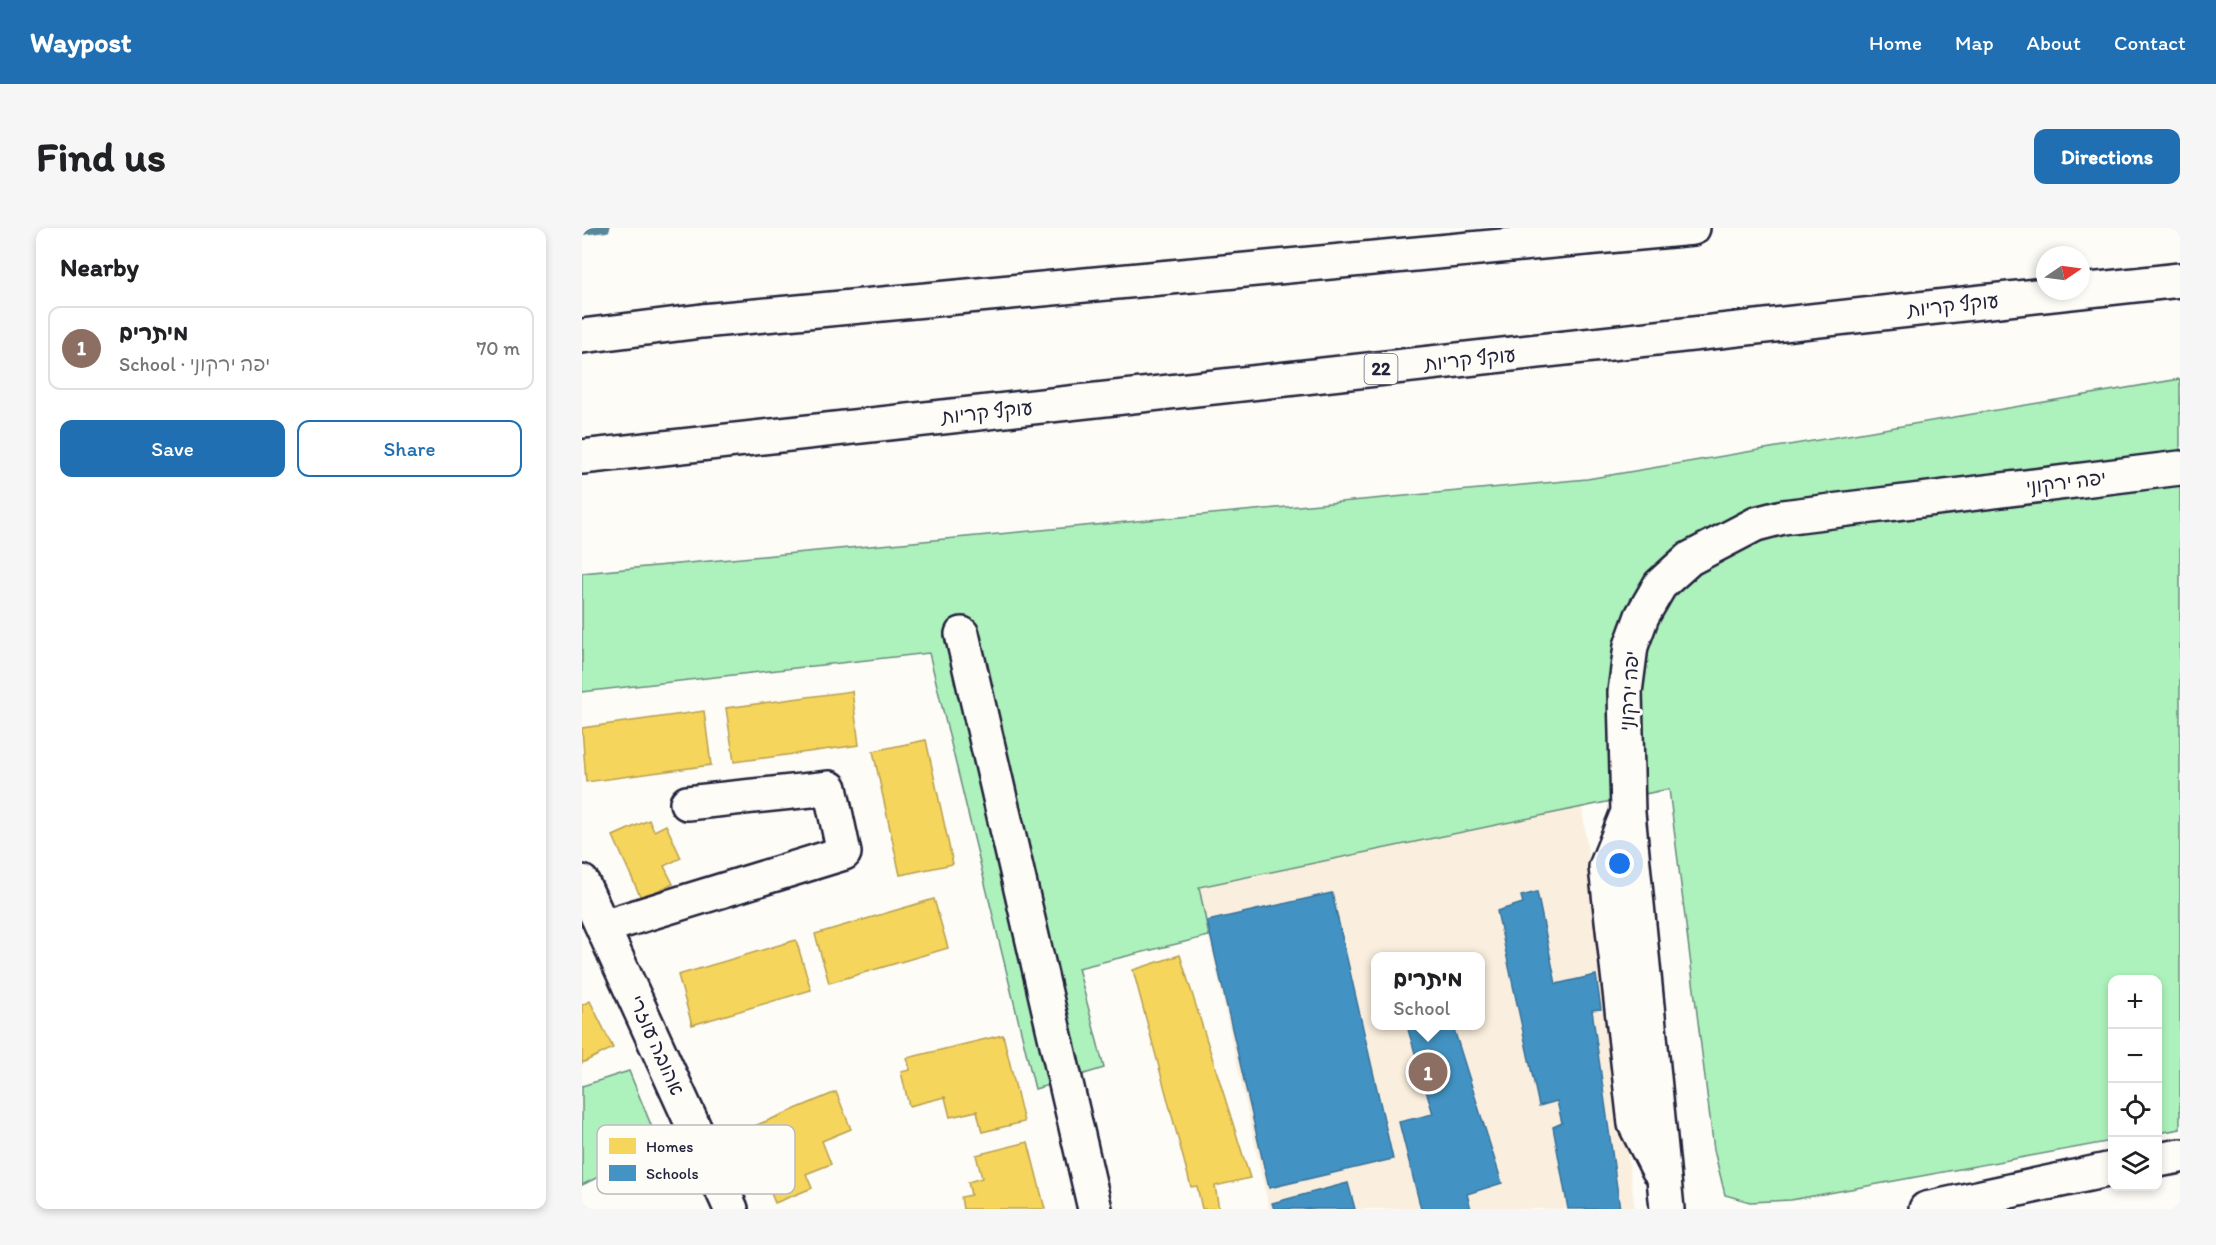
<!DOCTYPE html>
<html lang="en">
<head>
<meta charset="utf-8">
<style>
	:root { --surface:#fff; --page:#f6f6f6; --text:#202124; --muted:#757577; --line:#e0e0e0; --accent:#1f6fb2 }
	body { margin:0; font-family:Itim,"Playpen Sans Hebrew",sans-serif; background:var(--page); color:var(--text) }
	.controls { position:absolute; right:18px; bottom:18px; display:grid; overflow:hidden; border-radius:12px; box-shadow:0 3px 9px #0003 }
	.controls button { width:54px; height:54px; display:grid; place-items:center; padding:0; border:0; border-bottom:2px solid var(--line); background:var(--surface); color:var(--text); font:30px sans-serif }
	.compass { position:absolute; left:1454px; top:18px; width:54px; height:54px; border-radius:50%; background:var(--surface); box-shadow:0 3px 9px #0003; rotate:77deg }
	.you { position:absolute; left:1038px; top:636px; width:21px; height:21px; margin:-15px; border:4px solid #fff; border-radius:50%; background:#1a73e8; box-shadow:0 0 0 9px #1a73e833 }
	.badge { display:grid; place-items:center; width:39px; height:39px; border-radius:50%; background:var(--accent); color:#fff; font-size:20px; font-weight:700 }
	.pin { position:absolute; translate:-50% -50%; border:3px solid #fff; box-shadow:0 2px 6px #0006 }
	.popup { position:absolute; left:789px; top:724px; width:114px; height:78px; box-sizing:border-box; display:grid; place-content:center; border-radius:12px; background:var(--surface); filter:drop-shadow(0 2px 4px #0005); font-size:20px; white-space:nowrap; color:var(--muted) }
	.popup b { font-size:22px; color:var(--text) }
	.popup::after { content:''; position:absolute; left:50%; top:100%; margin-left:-12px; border:12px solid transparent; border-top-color:var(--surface) }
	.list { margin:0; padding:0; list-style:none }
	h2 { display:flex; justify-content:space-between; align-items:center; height:78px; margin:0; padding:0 24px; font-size:26px }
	h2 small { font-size:20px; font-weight:400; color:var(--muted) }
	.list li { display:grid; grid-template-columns:39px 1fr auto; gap:18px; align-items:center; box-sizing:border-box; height:84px; margin:0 12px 12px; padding:0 12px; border:2px solid var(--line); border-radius:12px }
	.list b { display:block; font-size:22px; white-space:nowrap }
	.list p { margin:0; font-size:20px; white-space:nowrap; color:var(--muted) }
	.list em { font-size:20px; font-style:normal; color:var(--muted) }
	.actions { display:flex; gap:12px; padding:18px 24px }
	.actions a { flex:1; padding:14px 0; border:2px solid var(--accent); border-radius:12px; text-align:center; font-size:21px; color:var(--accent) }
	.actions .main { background:var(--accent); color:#fff }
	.icon { flex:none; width:33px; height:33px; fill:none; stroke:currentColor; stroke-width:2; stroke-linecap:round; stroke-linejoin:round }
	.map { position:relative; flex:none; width:1598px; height:981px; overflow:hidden; border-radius:12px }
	header { display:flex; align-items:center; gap:36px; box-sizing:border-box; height:84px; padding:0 30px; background:var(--accent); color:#fff }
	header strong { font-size:28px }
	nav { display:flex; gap:33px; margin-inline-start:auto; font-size:21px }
	.intro { display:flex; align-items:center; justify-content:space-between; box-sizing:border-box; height:144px; padding:0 36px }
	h1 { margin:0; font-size:42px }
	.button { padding:15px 27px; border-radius:12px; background:var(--accent); color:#fff; font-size:21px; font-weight:700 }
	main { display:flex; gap:36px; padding:0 36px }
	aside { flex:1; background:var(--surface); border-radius:12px; box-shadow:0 3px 9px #0003 }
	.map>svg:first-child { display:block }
	.built { fill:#faefde; fill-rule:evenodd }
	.green { fill:#adf1bc; stroke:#688a7c; stroke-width:1.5 }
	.homes { fill:#f6d55c; stroke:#b69f52; stroke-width:1.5 }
	.schools { fill:#4393c3; stroke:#39719a; stroke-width:1.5 }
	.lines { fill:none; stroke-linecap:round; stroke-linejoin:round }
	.stream { stroke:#58879a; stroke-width:8 }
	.minor-casing { stroke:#22223b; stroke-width:38 }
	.highway-casing { stroke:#22223b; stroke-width:38 }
	.minor { stroke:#fdfcf7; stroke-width:33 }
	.highway { stroke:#fdfcf7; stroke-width:33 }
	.labels { text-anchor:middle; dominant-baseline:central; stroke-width:6; stroke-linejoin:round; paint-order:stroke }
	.shield { fill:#fdfcf7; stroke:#646373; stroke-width:1.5 }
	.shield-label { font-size:18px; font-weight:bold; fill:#22223b }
	.street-label { font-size:20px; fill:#22223b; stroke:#fdfcf7 }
	.key { fill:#fdfcf7; stroke:#bbbbbf; stroke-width:1.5 }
	.key-label { font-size:16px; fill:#22223b }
</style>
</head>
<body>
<header>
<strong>Waypost</strong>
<nav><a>Home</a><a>Map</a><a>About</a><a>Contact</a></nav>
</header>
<div class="intro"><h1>Find us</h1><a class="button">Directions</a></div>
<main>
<aside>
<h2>Nearby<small></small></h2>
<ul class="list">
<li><span class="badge" style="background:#8d6e63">1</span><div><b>מיתרים</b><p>School · יפה ירקוני</p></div><em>70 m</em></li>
</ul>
<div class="actions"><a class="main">Save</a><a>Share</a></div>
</aside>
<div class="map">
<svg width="1598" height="981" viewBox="0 0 1598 981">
	<rect width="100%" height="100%" fill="#fdfcf7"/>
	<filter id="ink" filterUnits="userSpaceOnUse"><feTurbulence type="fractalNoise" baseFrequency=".0167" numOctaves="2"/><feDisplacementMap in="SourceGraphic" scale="12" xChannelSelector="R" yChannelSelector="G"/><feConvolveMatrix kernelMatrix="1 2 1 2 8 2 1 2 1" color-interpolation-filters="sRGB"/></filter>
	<g filter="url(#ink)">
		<path class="built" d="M1000,579L1053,981H687L616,660ZM794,728H898V798H794Z"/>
		<path class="green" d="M1598,151V901L1576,905V752H1530V913L1209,972L1168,974L1143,967L1132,922L1087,561L617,659L627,708L496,740L522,840L453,861L347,425L0,464V345L1005,251Z
			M47,843L78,919L0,957V858Z"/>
		<path class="homes" d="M270,463L277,517L152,534L144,480Z
			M122,483L129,537L4,554L0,500Z
			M344,512L371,636L318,647L291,523Z
			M67,592L72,603L84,597L99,630L82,638L91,656L59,670L31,608Z
			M352,671L366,720L247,755L233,706Z
			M214,712L229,762L110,797L96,747Z
			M598,727L668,950L633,958L637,981H620L615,958L609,959L551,742Z
			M8,773L31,820L0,835V777Z
			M421,807L442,894L400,904L395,883L368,889L363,869L327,878L319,844L328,842L325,830Z
			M254,864L269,901L240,913L249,936L224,946L230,960L193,975L163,902Z
			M446,914L463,981H381L379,969L389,967L386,954L400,950L394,927Z"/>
		<path class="schools" d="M955,664L974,756L1014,747L1019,781L1010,782L1038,981H986L971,899L980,895L975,873L957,878L915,683L941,675L939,668Z
			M750,665L811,931L687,960L625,693Z
			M825,798H871L920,955L885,966L889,981H839L817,894L851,886Z
			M766,955L773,981H692L690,975Z"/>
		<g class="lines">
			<path class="stream" d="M0,3L24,0"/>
			<g class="minor-casing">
				<path id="minor" d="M380,406L513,981
					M1044,589L1024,639L1053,896L1076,941
					M0,654L149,981
					M21,699L262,625L248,560L105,575
					M1576,932L1598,928
					M1085,981L1046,585L1043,464L1049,418L1060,388L1078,357L1107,331L1174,296L1201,289L1598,240
					M1344,981L1530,941"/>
			</g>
			<g class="highway-casing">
				<path id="highway" d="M0,108L120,93L1111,0
					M0,229L1598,52"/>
			</g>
			<use href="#minor" class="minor"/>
			<use href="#highway" class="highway"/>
		</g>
	</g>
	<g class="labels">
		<rect class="shield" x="782.5" y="126" width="33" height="30" rx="4.5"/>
		<g class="shield-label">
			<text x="799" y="141">22</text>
		</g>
		<g class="street-label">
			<text transform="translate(1371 77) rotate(-6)">עוקף קריות</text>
			<text transform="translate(888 131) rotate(-6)">עוקף קריות</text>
			<text transform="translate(405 184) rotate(-6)">עוקף קריות</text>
			<text transform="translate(1484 254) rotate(-7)">יפה ירקוני</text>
			<text transform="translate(1047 463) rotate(-86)">יפה ירקוני</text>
			<text transform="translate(75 817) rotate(66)">אהובה עוזרי</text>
		</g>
	</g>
	<rect x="15" y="897" width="198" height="69" rx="9" class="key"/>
	<rect x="27" y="910" width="27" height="16" fill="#f6d55c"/>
	<rect x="27" y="937" width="27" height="16" fill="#4393c3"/>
	<g class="key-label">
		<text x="64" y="924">Homes</text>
		<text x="64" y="951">Schools</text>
	</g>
</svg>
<div class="controls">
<button>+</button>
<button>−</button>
<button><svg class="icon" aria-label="locate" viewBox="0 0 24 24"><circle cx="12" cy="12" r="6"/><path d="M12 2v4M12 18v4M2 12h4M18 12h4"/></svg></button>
<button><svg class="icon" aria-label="layers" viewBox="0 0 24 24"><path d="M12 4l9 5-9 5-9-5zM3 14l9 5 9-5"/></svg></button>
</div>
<svg class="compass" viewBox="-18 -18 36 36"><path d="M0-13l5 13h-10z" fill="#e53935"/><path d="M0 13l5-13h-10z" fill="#757577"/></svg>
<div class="you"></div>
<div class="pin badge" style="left:846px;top:844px;background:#8d6e63">1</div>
<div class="popup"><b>מיתרים</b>School</div>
</div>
</main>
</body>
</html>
